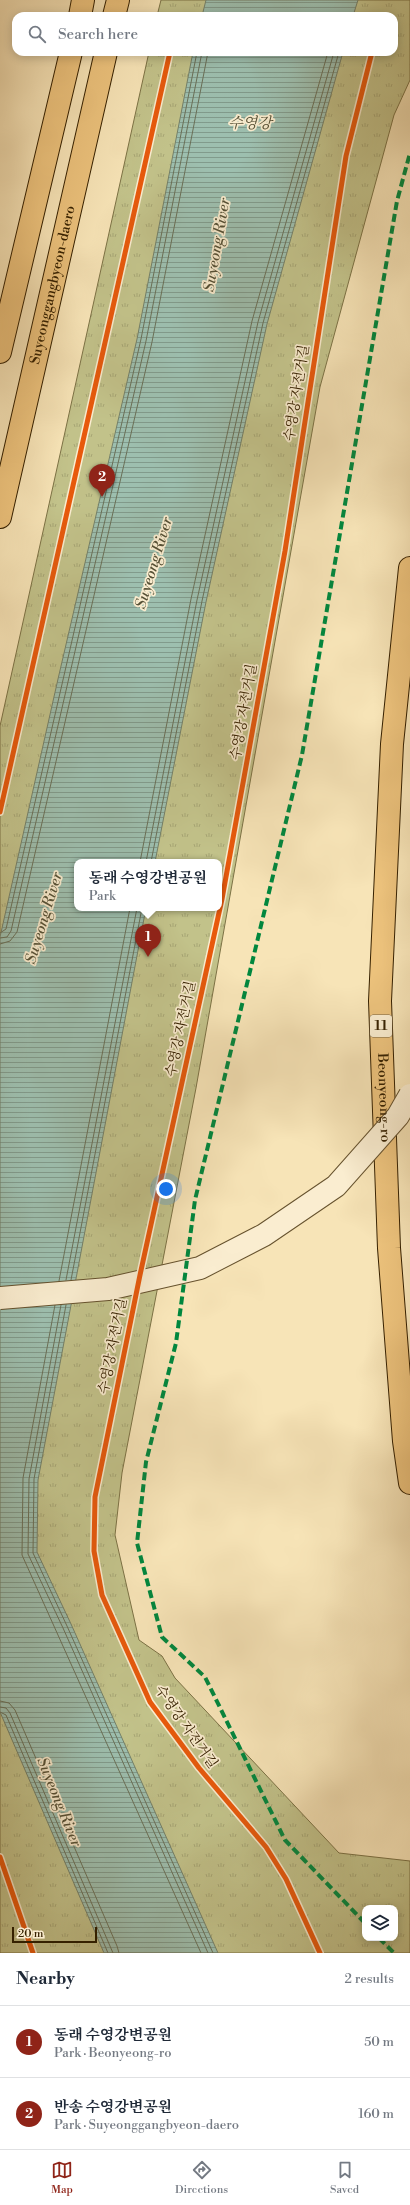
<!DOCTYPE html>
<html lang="en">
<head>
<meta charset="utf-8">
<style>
	:root { --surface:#fff; --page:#f2f2f3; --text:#1f2937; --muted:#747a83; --line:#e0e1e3; --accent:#8f2418 }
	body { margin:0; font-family:"Libre Bodoni","Noto Serif KR",serif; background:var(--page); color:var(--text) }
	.controls { position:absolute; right:12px; bottom:12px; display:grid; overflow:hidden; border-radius:8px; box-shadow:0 2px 10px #0003 }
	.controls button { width:36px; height:36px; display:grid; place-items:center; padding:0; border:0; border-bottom:1px solid var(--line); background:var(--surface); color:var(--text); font:20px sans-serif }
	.scale { position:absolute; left:12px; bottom:10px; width:85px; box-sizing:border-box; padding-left:4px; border:2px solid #362100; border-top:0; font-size:11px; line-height:14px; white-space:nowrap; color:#362100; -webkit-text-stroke:3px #faedd0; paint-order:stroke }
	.you { position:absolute; left:166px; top:1189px; width:14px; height:14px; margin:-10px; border:3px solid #fff; border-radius:50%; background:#1a73e8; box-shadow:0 0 0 6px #1a73e833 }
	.badge { display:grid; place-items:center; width:26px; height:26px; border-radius:50%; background:var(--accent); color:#fff; font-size:13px; font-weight:700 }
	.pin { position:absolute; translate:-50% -33px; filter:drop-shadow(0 1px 2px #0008) }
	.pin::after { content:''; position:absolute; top:21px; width:14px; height:12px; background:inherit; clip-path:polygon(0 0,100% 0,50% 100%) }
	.popup { position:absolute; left:74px; top:859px; width:148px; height:52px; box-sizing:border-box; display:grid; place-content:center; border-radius:8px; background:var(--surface); filter:drop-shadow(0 1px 3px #0005); font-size:13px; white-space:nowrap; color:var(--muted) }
	.popup b { font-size:15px; color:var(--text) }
	.popup::after { content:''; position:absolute; left:50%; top:100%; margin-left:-8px; border:8px solid transparent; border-top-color:var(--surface) }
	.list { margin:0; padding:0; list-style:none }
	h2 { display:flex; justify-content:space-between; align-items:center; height:52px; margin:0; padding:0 16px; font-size:17px }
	h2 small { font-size:13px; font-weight:400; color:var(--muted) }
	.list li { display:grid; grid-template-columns:26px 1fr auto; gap:12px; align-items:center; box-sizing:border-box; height:72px; padding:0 16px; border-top:1px solid var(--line) }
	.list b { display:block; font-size:15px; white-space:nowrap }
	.list p { margin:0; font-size:13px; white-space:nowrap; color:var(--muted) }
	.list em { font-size:13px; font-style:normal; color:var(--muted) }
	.icon { flex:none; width:22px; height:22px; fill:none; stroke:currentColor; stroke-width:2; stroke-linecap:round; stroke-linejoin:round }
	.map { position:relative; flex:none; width:410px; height:1953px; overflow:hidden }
	.search { position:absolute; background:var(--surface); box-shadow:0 2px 10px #0003; left:12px; right:12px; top:12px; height:44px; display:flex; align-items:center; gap:10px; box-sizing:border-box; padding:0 14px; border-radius:12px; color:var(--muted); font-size:15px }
	.sheet { height:196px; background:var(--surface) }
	nav { display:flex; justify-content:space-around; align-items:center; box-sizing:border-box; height:56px; border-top:1px solid var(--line); background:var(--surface); font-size:11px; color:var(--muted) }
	nav a { display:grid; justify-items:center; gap:2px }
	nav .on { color:var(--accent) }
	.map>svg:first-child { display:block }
	.park { fill:url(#park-tufts); stroke:#7c7245; fill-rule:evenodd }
	.water { fill:url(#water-rules); stroke:#748069 }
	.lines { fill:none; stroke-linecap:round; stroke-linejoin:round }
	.shore { stroke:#6a7058; stroke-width:1 }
	.major-casing { stroke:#362100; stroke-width:24 }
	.highway-casing { stroke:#362100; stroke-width:24 }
	.major { stroke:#ecc27c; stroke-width:22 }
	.highway { stroke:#ecc27c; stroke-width:22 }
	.minor-bridge-casing { stroke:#66522e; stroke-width:24; stroke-linecap:butt }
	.minor-bridge { stroke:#faedd0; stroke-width:22 }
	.quiet { stroke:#00873e; stroke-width:4; stroke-dasharray:8 4; stroke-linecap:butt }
	.cycleway-casing { stroke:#faedd0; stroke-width:8 }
	.cycleway { stroke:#e8590c; stroke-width:5 }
	.labels { text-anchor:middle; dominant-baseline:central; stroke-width:3.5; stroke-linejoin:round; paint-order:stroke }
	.shield { fill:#faedd0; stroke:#715e3e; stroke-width:1 }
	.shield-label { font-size:13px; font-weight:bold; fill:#362100 }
	.street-label { font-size:14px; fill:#362100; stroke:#faedd0 }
	.water-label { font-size:15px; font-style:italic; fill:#555035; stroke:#faedd0 }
</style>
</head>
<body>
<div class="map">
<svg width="410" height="1953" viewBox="0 0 410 1953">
	<defs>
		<pattern id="park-tufts" width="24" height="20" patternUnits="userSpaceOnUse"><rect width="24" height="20" fill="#c2c28a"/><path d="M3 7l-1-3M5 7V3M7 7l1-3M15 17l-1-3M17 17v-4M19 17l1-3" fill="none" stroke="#a7a675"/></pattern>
		<pattern id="water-rules" width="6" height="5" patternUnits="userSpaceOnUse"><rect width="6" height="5" fill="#9dbfaf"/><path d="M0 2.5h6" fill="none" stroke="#819b8c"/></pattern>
	</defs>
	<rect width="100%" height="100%" fill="#f7e4b7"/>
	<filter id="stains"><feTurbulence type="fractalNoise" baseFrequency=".005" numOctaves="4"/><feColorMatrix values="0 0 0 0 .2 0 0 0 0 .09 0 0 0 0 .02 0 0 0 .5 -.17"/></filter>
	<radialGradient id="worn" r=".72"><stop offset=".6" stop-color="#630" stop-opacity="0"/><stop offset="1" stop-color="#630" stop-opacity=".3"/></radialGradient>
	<path class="park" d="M161,0H410V80L394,115L320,387L196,1088L122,1473L115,1535L139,1640L162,1656L175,1678L339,1853L410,1861V1953H0V726L149,52H394V16H157ZM77,862H219V908H77ZM365,1908H395V1938H365Z"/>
	<path class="water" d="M206,0H358L353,16H202Z
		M193,52H343L267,324L206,602L155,862H77V908H146L38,1480L37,1552L71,1624L218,1953H104L0,1712V937L58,679L137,339Z"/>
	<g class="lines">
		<path class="shore" d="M140,862L191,599L252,321L328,52
			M146,862L197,600L258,322L334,52
			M151,862L202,601L263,323L339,52
			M0,933L6,929L141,339L197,52
			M0,938L7,937L11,931L146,341L202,52
			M0,944L10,941L17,932L152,342L208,52
			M66,1280L137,908
			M71,1280L142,908
			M59,1281L130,908
			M55,1305L23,1478L22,1555L201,1953
			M61,1305L29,1479L28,1554L63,1628L208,1953
			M66,1305L34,1479L33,1553L67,1626L213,1953
			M0,1701L9,1703L15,1710L117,1946L119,1953
			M0,1707L6,1708L10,1713L113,1953
			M0,1712L6,1715L108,1953"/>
		<g class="major-casing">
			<g id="major">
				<path d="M80,16L83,0"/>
				<path d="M114,16L118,0"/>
				<path d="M0,352L71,52"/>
				<path id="s1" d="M0,517L106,52"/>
			</g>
		</g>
		<g class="highway-casing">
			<g id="highway">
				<path id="s2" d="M410,568L392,744L380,1001L389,1248L404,1441L410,1483"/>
			</g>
		</g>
		<use href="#major" class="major"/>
		<use href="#highway" class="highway"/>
		<g class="minor-bridge-casing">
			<path id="minor-bridge" d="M0,1298L108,1289L200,1268L264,1235L336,1186L398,1116L410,1095"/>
		</g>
		<use href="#minor-bridge" class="minor-bridge"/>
		<path class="quiet" d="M365,1923L285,1840L205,1677L162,1637L137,1543L146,1462L176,1343L195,1200L302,755L397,201L410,153
			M379,1938L394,1953"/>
		<g class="cycleway-casing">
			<path id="cycleway" d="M0,812L170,52
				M0,1857L33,1953
				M320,1953L286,1879L266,1847L199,1768L150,1702L102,1595L94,1551L95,1497L140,1275L222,899L285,551L346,156L372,52"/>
		</g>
		<use href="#cycleway" class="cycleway"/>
	</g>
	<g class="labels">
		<rect class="shield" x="370" y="1015" width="22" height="22" rx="3"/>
		<g class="shield-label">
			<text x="381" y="1026">11</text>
		</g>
		<g class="street-label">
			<text stroke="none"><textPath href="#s1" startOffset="238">Suyeonggangbyeon-daero</textPath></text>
			<text transform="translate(297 393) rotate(-81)">수영강 자전거길</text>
			<text transform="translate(244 712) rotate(-80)">수영강 자전거길</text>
			<text transform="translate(181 1029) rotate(-78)">수영강 자전거길</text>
			<text stroke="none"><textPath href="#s2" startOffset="531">Beonyeong-ro</textPath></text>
			<text transform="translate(113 1346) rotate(-79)">수영강 자전거길</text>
			<text transform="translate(186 1727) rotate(55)">수영강 자전거길</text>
		</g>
		<g class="water-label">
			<text x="250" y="123">수영강</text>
			<text transform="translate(217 245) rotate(-80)">Suyeong River</text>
			<text transform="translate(154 563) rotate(-73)">Suyeong River</text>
			<text transform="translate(44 918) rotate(-73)">Suyeong River</text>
			<text transform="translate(59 1802) rotate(68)">Suyeong River</text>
		</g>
	</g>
	<rect width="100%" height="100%" filter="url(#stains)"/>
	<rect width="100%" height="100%" fill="url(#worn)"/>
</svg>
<div class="controls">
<button><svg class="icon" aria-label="layers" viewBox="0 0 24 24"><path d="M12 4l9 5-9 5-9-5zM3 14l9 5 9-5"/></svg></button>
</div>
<div class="scale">20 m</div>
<div class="you"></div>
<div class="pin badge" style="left:148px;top:957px">1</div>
<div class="popup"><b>동래 수영강변공원</b>Park</div>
<div class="pin badge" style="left:102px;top:497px">2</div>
<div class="search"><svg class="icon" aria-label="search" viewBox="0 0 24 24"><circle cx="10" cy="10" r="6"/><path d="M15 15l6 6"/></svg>Search here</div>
</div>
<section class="sheet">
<h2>Nearby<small>2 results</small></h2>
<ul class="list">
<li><span class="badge">1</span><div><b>동래 수영강변공원</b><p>Park · Beonyeong-ro</p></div><em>50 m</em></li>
<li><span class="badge">2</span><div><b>반송 수영강변공원</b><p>Park · Suyeonggangbyeon-daero</p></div><em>160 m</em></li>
</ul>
</section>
<nav>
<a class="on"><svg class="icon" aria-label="map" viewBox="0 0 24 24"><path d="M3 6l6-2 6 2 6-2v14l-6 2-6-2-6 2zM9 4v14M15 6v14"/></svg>Map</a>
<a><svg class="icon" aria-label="directions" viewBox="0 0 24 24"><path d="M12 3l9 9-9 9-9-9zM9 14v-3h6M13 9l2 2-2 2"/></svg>Directions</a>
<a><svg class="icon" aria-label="saved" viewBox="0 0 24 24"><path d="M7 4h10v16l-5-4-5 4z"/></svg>Saved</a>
</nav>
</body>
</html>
